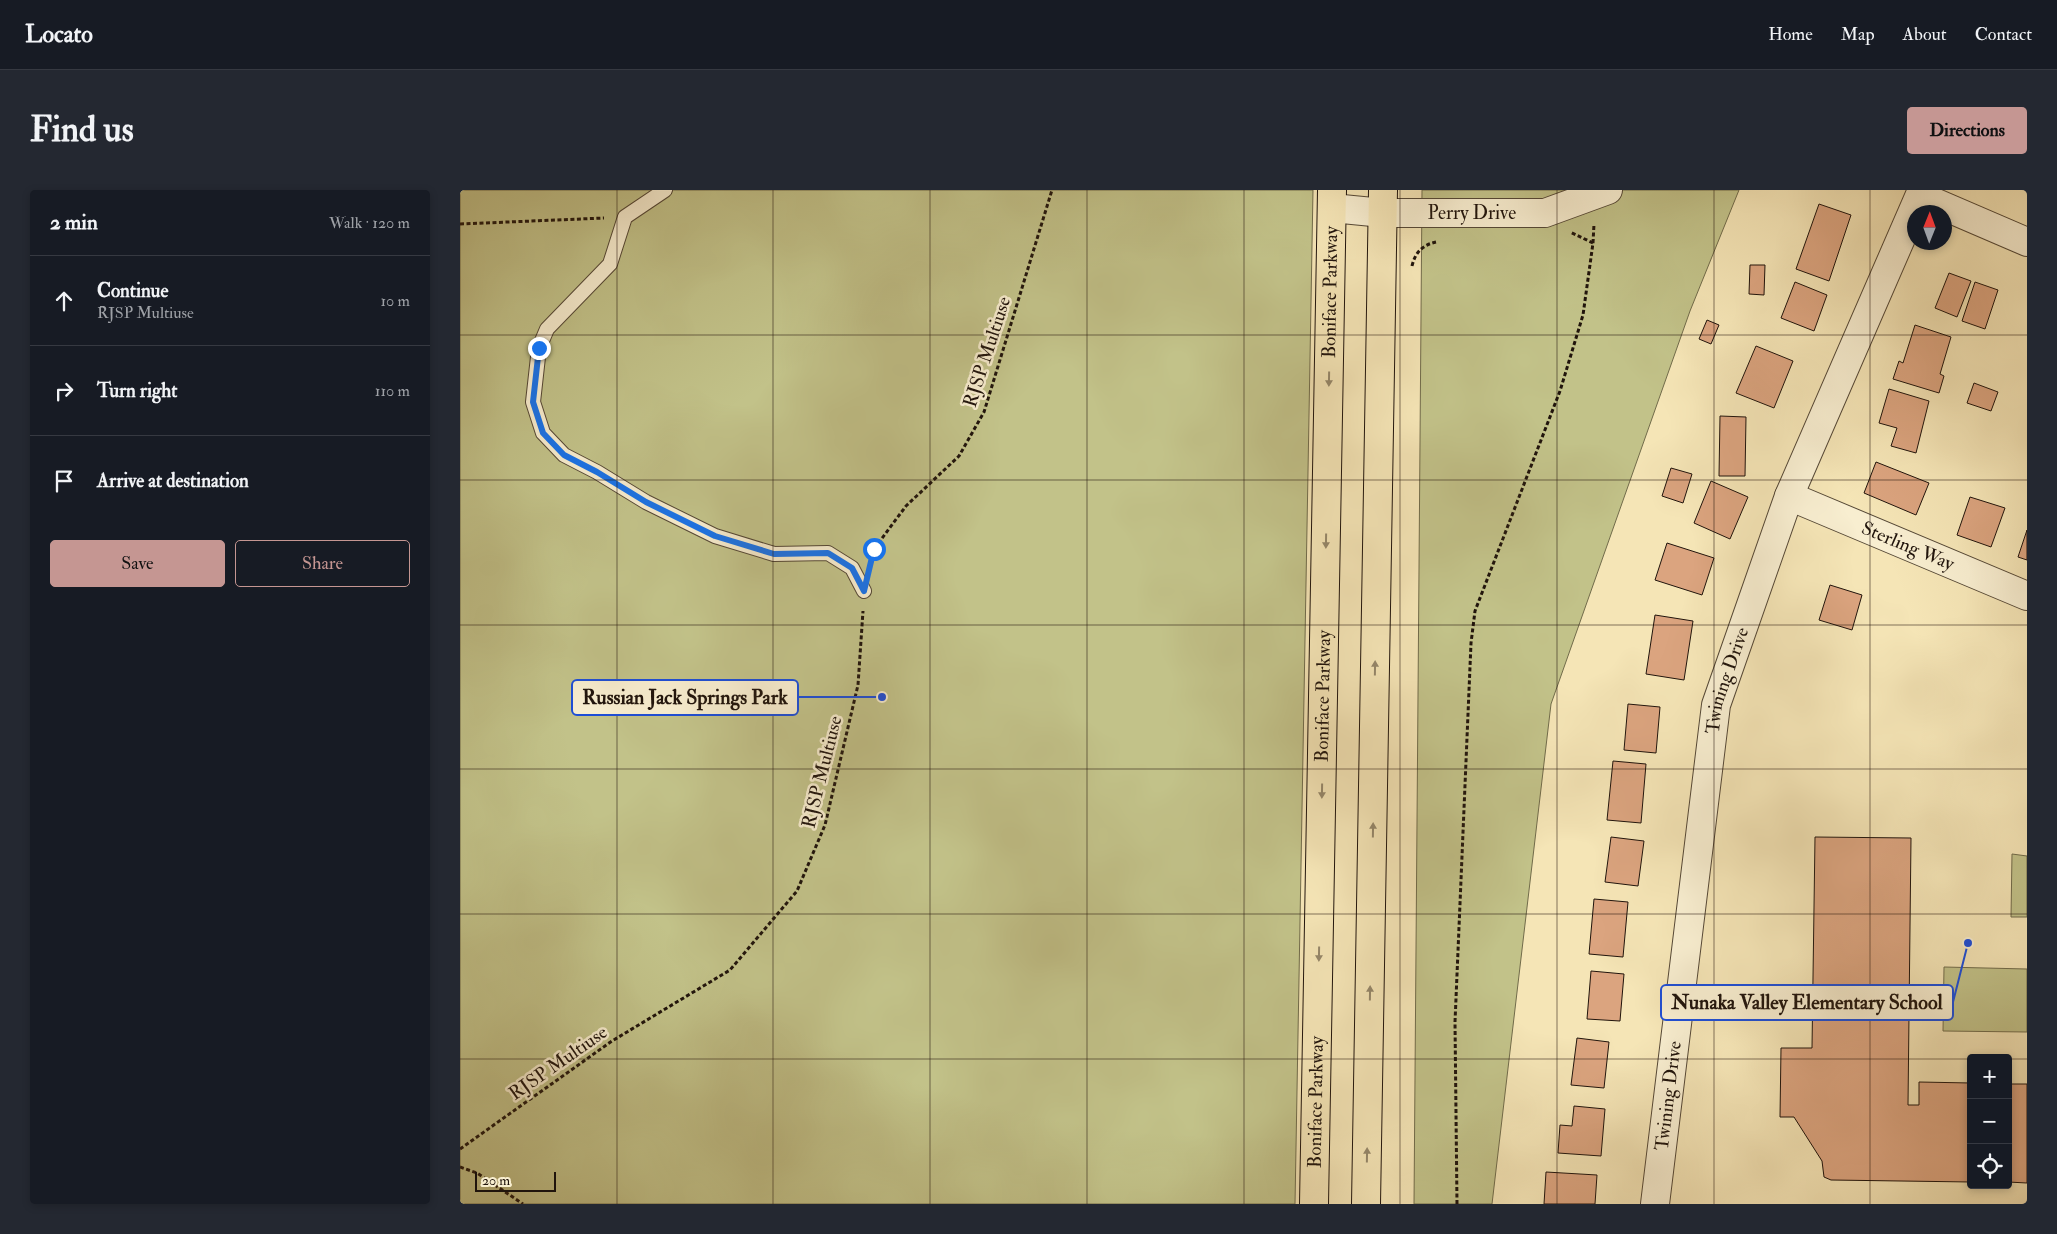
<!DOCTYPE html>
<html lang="en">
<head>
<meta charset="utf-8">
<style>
	:root { --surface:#171b24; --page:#242831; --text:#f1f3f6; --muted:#9ea1a6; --line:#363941; --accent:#c59692 }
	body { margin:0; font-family:"IM FELL Double Pica",serif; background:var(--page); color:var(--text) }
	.controls { position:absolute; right:15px; bottom:15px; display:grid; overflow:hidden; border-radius:5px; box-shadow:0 2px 8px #0003 }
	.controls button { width:45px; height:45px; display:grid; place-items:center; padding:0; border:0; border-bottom:1px solid var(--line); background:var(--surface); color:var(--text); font:25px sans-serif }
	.compass { position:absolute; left:1447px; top:15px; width:45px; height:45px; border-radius:50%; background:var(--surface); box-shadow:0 2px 8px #0003; rotate:1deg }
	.scale { position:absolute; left:15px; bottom:12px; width:81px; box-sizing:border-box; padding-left:5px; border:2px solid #20140c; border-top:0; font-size:14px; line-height:18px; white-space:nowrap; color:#20140c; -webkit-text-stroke:4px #f8eed0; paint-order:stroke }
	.stop { position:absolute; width:15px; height:15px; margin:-11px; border:4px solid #1a73e8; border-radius:50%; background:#fff }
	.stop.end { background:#1a73e8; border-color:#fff; box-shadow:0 1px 5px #0008 }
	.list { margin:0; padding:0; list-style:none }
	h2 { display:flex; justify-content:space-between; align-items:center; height:65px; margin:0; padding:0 20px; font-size:21px }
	h2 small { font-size:16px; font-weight:400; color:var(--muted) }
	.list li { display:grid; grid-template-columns:32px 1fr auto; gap:15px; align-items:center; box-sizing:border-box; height:90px; padding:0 20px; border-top:1px solid var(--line) }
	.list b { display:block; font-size:19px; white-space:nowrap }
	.list p { margin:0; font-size:16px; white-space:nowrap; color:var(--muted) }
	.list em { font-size:16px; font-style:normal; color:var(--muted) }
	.actions { display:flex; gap:10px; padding:15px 20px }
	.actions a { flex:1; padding:11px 0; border:1px solid var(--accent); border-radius:5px; text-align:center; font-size:18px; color:var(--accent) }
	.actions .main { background:var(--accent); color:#111 }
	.icon { flex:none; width:28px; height:28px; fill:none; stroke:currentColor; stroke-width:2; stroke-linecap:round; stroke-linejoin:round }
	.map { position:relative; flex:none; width:1567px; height:1014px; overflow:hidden; border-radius:5px }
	header { display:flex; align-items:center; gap:30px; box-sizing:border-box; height:70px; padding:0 25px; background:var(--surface); border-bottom:1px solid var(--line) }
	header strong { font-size:24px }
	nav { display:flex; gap:28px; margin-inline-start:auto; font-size:18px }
	.intro { display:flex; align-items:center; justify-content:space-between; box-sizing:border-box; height:120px; padding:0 30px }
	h1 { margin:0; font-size:35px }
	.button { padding:12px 22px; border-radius:5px; background:var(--accent); color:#111; font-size:18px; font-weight:700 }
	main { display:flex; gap:30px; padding:0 30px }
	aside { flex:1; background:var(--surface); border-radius:5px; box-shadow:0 2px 8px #0003 }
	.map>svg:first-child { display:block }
	.green { fill:#c2c289; stroke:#716b4a }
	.building { fill:#dba47f; stroke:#20140c }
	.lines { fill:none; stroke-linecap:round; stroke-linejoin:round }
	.service-casing { stroke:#554836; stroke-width:16 }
	.minor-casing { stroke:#554836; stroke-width:30 }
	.primary-casing { stroke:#20140c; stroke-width:30 }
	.path { stroke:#20140c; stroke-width:3; stroke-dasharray:4 2.5; stroke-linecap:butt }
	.service { stroke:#f8eed0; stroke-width:14 }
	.minor { stroke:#f8eed0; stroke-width:28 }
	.primary { stroke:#f5e5b6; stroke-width:28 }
	.oneway { fill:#95876a }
	.route { stroke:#1a73e8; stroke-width:6 }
	.grid { fill:none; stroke:#20140c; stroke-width:1; stroke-opacity:0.55 }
	.labels { text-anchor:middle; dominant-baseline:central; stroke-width:5; stroke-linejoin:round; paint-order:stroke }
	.street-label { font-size:19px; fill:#20140c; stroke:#f8eed0 }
	.leader { fill:none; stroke:#1d4ed8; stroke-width:2 }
	.callout-dot { fill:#1d4ed8; stroke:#f8eed0; stroke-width:2 }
	.callout { fill:#f8eed0; stroke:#1d4ed8; stroke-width:2 }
	.callout-label { font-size:20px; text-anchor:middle; font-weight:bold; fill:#20140c }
</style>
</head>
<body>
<header>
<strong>Locato</strong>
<nav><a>Home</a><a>Map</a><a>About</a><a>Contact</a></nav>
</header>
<div class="intro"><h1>Find us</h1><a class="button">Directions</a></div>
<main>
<aside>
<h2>2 min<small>Walk · 120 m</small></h2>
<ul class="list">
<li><svg class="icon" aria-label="ahead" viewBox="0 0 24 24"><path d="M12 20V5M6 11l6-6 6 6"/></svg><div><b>Continue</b><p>RJSP Multiuse</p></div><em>10 m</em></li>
<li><svg class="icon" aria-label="right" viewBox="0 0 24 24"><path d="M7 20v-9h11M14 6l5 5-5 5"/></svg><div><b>Turn right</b></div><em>110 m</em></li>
<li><svg class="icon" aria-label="arrive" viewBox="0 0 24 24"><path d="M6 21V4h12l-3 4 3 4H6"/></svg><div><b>Arrive at destination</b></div></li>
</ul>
<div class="actions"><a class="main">Save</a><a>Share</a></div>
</aside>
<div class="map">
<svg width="1567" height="1014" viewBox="0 0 1567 1014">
	<rect width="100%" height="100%" fill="#f5e5b6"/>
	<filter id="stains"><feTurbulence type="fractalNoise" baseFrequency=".004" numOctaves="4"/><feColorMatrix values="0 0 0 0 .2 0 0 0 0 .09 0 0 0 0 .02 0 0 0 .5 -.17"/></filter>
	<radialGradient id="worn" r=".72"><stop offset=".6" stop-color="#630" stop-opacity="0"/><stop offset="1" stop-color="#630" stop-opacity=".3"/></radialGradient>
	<path class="green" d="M0,0H853L835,1014H0Z
		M962,0H1279L1230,121L1091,514L1032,1014H954Z
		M1552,664L1567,666V727H1551Z
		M1484,777L1567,779V842L1483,841Z"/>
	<path class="building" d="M1359,14L1391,25L1369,91L1336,79Z
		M1290,75H1305L1304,105L1289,104Z
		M1489,83L1511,91L1497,127L1475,118Z
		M1335,92L1367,105L1354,141L1321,128Z
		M1515,92L1538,100L1525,139L1502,131Z
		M1247,130L1259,135L1251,154L1239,149Z
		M1455,135L1491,147L1480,184L1484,186L1479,203L1433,189L1439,171L1443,173Z
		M1296,156L1333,171L1314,218L1276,203Z
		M1514,193L1538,202L1531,221L1507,213Z
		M1429,199L1469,211L1456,263L1431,256L1437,238L1419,233Z
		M1260,226L1286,227L1285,286H1259Z
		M1416,272L1469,293L1456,325L1404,303Z
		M1211,278L1232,284L1223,313L1202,306Z
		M1251,291L1288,307L1270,349L1234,333Z
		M1510,307L1545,318L1531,357L1497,345Z
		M1567,340V370L1558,367Z
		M1207,353L1254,368L1242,405L1195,390Z
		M1370,395L1402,405L1392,440L1359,430Z
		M1195,425L1233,431L1224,490L1186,484Z
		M1168,514L1200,517L1196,563L1164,560Z
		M1153,571L1186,574L1181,633L1147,630Z
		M1151,647L1184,651L1178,696L1145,692Z
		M1355,647L1451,648L1448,915H1459V892L1511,893V992L1371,990L1364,987L1362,971L1334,927H1320L1321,858H1352Z
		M1134,709L1168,712L1163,767L1129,764Z
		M1131,781L1164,784L1160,831L1127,829Z
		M1117,848L1149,852L1144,898L1111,895Z
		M1548,894H1567V993L1548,992Z
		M1114,916L1145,919L1141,966L1098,963L1100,935L1112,936Z
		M1086,982L1137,985L1135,1014H1084Z"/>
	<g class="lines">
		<g class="service-casing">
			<path id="service" d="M205,0L165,27L150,74L87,139L79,158L73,212L83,243L104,265L137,282L186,312L255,346L314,364L368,363L392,378L404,401"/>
		</g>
		<g class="minor-casing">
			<g id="minor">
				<path d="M1460,6L1567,52"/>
				<path id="s1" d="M872,18L923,23H1085L1148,0"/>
				<path id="s2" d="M1329,306L1567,406"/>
				<path id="s3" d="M1195,1014L1256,515L1329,306L1462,0"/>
			</g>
		</g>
		<g class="primary-casing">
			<g id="primary">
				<path id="s4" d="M854,1014L872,0"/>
				<path d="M906,1014L923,0"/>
			</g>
		</g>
		<path class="path" d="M0,34L144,28
			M1133,53L1134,34
			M952,76C955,63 962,55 976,52
			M411,371L414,359L446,316L499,266L524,222L592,0
			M0,959L152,851L270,780L337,701L365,635L398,495L403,421
			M0,977L17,983L63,1014
			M997,1014L995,832L1011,453L1015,421L1100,201L1123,125L1133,53L1110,42"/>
		<use href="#service" class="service"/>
		<use href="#minor" class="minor"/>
		<use href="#primary" class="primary"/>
	</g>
	<defs><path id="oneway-solid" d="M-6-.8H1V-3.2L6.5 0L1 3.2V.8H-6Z" transform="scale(1.25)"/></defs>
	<g class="oneway">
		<use href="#oneway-solid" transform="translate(869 189) rotate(91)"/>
		<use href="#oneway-solid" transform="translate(866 351) rotate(91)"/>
		<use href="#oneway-solid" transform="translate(915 478) rotate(-89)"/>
		<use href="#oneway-solid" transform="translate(862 601) rotate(91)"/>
		<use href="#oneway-solid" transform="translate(913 640) rotate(-89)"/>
		<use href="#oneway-solid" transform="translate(859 764) rotate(91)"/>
		<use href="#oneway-solid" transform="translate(910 803) rotate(-89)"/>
		<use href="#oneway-solid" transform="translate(907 965) rotate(-89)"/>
	</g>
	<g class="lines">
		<path class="route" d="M79,158L73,212L83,243L104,265L137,282L186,312L255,346L314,364L368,363L392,378L404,401L414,359"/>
	</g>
	<path class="grid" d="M157,0V1014M313,0V1014M470,0V1014M627,0V1014M784,0V1014M940,0V1014M1097,0V1014M1254,0V1014M1410,0V1014M0,145H1567M0,290H1567M0,435H1567M0,579H1567M0,724H1567M0,869H1511M1548,869H1567"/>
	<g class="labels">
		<g class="street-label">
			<text stroke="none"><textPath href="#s1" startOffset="140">Perry Drive</textPath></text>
			<text stroke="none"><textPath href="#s4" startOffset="912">Boniface Parkway</textPath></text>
			<text transform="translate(527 162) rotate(-72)">RJSP Multiuse</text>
			<text stroke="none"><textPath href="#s2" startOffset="129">Sterling Way</textPath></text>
			<text stroke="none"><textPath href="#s3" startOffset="529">Twining Drive</textPath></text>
			<text stroke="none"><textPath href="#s4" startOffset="508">Boniface Parkway</textPath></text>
			<text transform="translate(362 582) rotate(-76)">RJSP Multiuse</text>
			<text transform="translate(98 873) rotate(-35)">RJSP Multiuse</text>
			<text stroke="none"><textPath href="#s3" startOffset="109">Twining Drive</textPath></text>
			<text stroke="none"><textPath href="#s4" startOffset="102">Boniface Parkway</textPath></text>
		</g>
	</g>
	<path class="leader" d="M422 507L338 507M1508 753L1493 812"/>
	<g class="callout-dot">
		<circle cx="422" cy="507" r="5"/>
		<circle cx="1508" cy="753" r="5"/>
	</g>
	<g class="callout">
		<rect x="112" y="490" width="226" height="35" rx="5"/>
		<rect x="1201" y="795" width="292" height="35" rx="5"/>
	</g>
	<g class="callout-label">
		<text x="225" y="514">Russian Jack Springs Park</text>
		<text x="1347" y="819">Nunaka Valley Elementary School</text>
	</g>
	<rect width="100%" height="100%" filter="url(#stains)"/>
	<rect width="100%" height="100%" fill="url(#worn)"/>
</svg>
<div class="controls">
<button>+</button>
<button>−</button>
<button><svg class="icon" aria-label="locate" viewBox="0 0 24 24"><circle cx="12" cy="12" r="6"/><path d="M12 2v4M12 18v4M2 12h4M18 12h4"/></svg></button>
</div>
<svg class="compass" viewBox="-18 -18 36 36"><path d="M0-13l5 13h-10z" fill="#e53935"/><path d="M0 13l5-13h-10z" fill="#9ea1a6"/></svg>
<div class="scale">20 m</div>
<div class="stop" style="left:414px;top:359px"></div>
<div class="stop end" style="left:79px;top:158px"></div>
</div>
</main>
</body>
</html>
